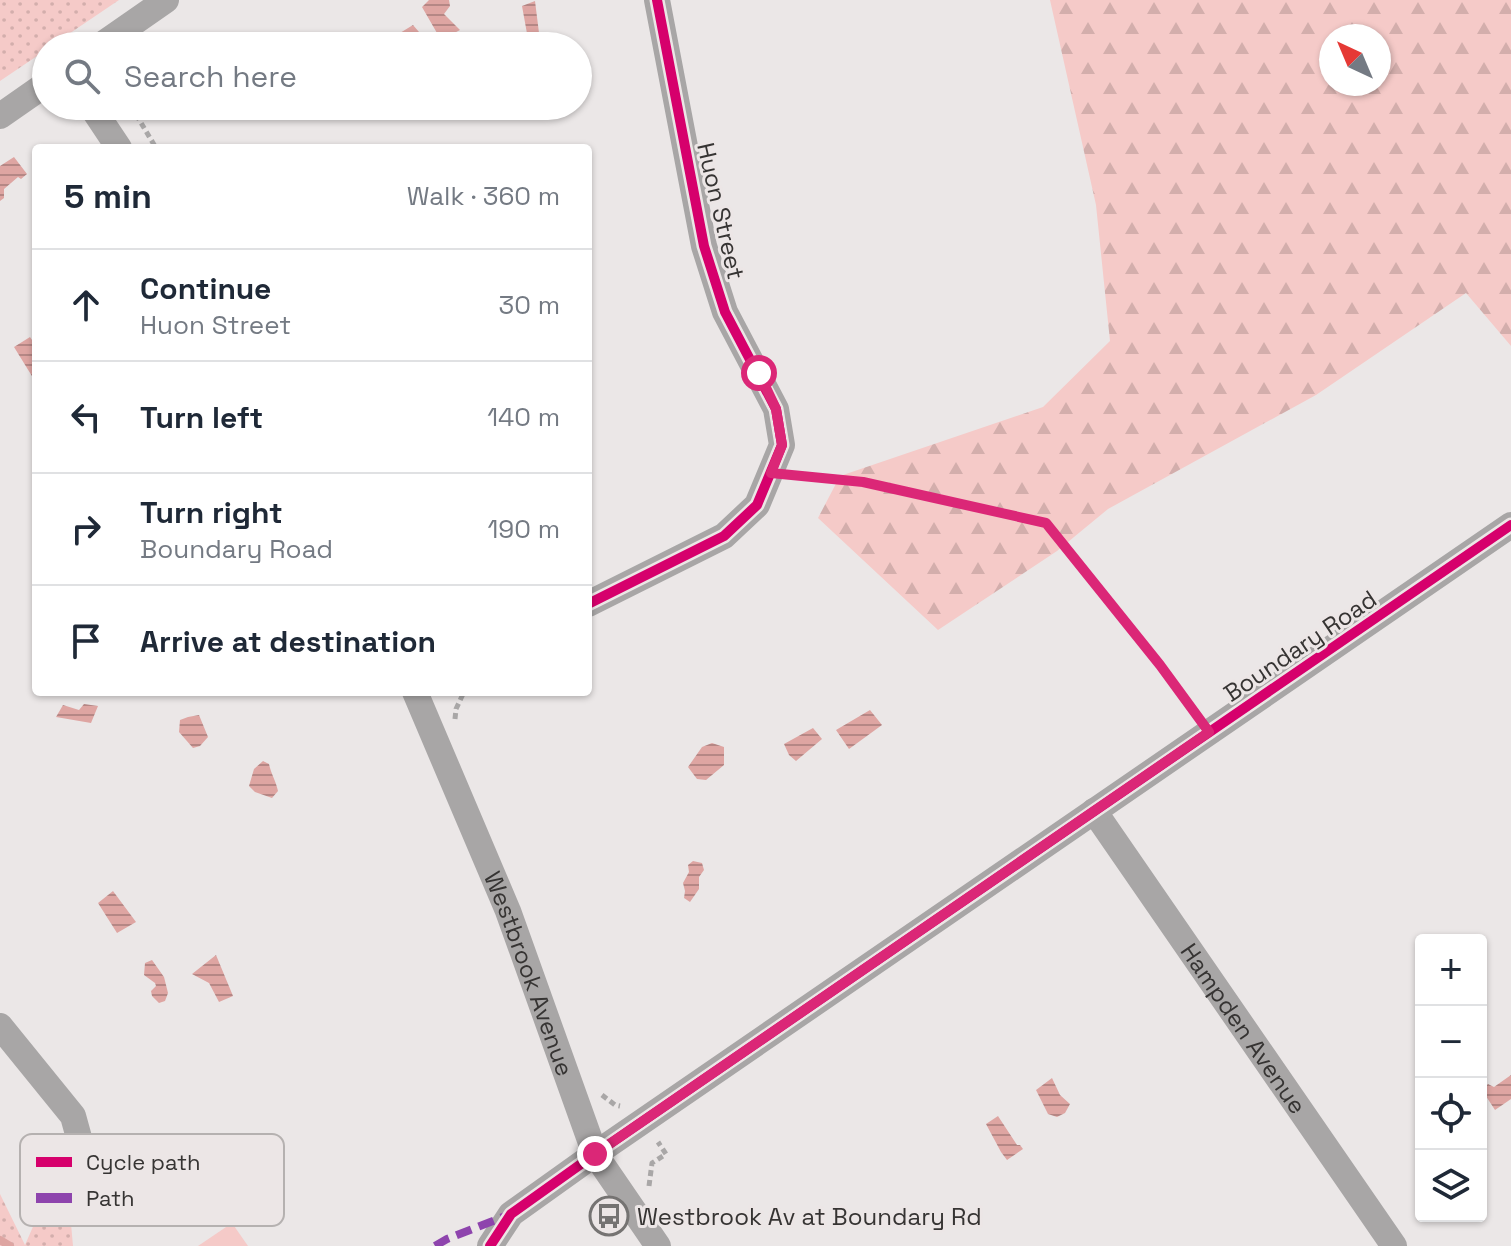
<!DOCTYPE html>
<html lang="en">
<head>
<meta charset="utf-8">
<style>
	:root { --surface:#fff; --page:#f6f6f7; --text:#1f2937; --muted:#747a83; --line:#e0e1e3 }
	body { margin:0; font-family:"Space Grotesk",sans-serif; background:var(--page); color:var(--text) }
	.controls { position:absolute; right:24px; bottom:24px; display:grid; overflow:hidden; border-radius:8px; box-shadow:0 2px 6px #0004 }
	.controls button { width:72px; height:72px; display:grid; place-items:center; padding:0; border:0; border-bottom:2px solid var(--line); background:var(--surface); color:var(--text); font:40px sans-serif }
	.compass { position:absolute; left:1319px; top:24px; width:72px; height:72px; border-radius:50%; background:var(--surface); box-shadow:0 2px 6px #0004; rotate:316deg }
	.stop { position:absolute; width:24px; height:24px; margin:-18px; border:6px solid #db2777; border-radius:50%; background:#fff }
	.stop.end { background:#db2777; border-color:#fff; box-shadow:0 2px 8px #0008 }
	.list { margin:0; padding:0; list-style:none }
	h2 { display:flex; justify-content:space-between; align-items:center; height:104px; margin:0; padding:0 32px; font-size:34px }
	h2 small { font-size:26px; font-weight:400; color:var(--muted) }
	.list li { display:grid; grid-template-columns:52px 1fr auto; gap:24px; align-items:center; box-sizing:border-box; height:112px; padding:0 32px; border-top:2px solid var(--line) }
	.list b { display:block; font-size:30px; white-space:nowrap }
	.list p { margin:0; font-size:26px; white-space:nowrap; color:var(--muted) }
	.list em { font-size:26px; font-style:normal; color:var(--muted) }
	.icon { flex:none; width:44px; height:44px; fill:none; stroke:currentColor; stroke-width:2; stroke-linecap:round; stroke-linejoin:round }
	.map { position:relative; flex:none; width:1511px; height:1246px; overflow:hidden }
	.search { position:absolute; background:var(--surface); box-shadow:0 2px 6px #0004; left:32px; top:32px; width:560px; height:88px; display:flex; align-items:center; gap:20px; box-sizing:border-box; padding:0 28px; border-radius:44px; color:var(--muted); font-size:30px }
	.panel { position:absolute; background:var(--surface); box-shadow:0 2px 6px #0004; left:32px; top:144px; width:560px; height:552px; border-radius:8px }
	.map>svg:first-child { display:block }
	.green { fill:#f5cac8 }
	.forest { fill:url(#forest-firs); fill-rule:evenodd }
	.park { fill:url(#park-dots) }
	.water { fill:url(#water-rules) }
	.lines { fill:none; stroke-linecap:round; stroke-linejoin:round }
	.stream { stroke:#dea5a2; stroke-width:8 }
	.path { stroke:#a9a7a7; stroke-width:5; stroke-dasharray:6 4; stroke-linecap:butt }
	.minor { stroke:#a8a6a6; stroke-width:26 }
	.quiet { stroke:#8e44ad; stroke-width:8; stroke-dasharray:16 8; stroke-linecap:butt }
	.cycleway-casing { stroke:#ece6e6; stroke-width:15 }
	.cycleway { stroke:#d6006c; stroke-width:10 }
	.route { stroke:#db2777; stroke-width:10 }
	.labels { text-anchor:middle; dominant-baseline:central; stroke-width:6; stroke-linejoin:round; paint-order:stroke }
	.street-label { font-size:24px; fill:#363433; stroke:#ece6e6 }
	.poi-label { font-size:24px; fill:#363433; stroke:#ece6e6; text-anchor:start }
	.key { fill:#ece6e6; stroke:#b5b1b0; stroke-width:2 }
	.key-label { font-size:22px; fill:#363433 }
</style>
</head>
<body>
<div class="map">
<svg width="1511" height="1246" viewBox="0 0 1511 1246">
	<defs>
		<pattern id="forest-firs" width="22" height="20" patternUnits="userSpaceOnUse" patternTransform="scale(2)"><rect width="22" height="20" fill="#f5cac8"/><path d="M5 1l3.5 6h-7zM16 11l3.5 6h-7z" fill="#d3aeac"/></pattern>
		<pattern id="park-dots" width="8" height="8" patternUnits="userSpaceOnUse" patternTransform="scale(2)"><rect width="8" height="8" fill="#f5cac8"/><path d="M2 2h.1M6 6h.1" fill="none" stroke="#d3aeac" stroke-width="1.8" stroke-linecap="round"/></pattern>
		<pattern id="water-rules" width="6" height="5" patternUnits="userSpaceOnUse" patternTransform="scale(2)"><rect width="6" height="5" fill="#dea5a2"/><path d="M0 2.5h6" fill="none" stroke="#b58785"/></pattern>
	</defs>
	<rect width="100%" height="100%" fill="#ebe7e7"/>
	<path class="green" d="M232,1223L248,1246H198Z"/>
	<path class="forest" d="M1050,0H1511V346L1466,293L1316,395L1108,509L1057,551L938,630L818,518L840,476L1043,407L1110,341L1096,205ZM1331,36H1379V84H1331Z"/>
	<path class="park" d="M0,0H119L51,46H46V50L0,81Z
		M49,1190L69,1201L73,1246H0V1194L25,1245Z"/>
	<path class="water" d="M429,0H449L450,6L444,14L460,30L441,40L422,7Z
		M535,1L540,41V42L528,39L522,6Z
		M413,25L425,39L414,46H384L382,44Z
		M14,157L27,174L21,179L18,177L4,189V198L0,201V166Z
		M30,337L36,346L35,381L14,347Z
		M84,704L98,706L91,723L56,717L63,705L79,710Z
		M870,710L882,725L849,749L836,730Z
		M199,715L208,737L200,746L193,748L179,732L180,720L188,717Z
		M813,728L822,739L796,761L789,755L784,744Z
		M712,743L724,747V765L706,780L697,779L688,767L702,747Z
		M263,761L269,764C271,774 276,781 278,791L272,798L255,792L249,786L254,769Z
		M693,861L702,863L704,870L699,877V889L690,902L684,898L685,891L683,883L689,872L688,865Z
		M113,891L136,922L117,933L98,903Z
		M216,955L233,996L219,1002L209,983L192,974Z
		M152,960L164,977L168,993L165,1001L159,1003L152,996L151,991L156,986L155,983L144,975L145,963Z
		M1511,1075V1099L1495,1110L1482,1090L1488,1084L1494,1087Z
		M1052,1078L1060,1095L1070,1104L1065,1113L1057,1117L1048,1114L1036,1090Z
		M998,1116L1017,1145H1020L1023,1149L1007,1160L1001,1152L986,1124Z"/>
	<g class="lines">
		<path class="stream" d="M0,1240L10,1246"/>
		<path class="path" d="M131,106L156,148
			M796,476L863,482L1046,523L1160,665L1194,712
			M455,719L456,709L463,694
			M602,1095L615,1105L620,1106
			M649,1186L652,1163L666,1154L658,1142"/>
		<g class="minor">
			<path d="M100,46L166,0"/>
			<path d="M91,106L119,148"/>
			<path d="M0,116L46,84"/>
			<path d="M588,604L724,536L757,505L782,445L776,409L725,312L704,246L657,0"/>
			<path id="s1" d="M415,692L508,911L595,1154L658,1246"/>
			<path id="s2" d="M1094,811L1394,1246"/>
			<path d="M0,1026L73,1116L81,1145"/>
			<path d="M490,1246L511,1214L595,1154L1511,525"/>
		</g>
		<path class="quiet" d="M435,1246L447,1239L508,1215"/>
		<g class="cycleway-casing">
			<path id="cycleway" d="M588,604L724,536L757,505L782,445L776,409L725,312L704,246L657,0
				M490,1246L511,1214L595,1154L1511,525"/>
		</g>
		<use href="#cycleway" class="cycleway"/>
	</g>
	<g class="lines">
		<path class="route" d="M595,1154L1209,732L1160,665L1046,523L863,482L771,473L782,445L776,409L759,373"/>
	</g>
	<defs>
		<g id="bus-ring" transform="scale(2)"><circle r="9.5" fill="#ece6e6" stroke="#757372" stroke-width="1.5"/><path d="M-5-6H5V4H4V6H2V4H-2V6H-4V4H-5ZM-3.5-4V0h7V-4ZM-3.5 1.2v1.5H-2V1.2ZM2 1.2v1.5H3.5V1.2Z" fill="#757372"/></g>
	</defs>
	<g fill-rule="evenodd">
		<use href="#bus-ring" x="609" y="1216"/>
	</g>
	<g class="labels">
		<g class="street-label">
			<text transform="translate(721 211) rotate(77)">Huon Street</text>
			<text transform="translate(1300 646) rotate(-34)">Boundary Road</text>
			<text stroke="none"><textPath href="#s1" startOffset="304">Westbrook Avenue</textPath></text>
			<text stroke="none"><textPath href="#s2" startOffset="264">Hampden Avenue</textPath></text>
		</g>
		<g class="poi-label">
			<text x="637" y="1216">Westbrook Av at Boundary Rd</text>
		</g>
	</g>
	<rect x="20" y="1134" width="264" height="92" rx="12" class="key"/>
	<rect x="36" y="1157" width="36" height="10" fill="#d6006c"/>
	<rect x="36" y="1193" width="36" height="10" fill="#8e44ad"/>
	<g class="key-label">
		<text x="86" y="1170">Cycle path</text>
		<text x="86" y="1206">Path</text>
	</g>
</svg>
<div class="controls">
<button>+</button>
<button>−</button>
<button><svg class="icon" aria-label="locate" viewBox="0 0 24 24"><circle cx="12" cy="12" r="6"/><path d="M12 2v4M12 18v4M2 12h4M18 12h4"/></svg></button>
<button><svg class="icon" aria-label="layers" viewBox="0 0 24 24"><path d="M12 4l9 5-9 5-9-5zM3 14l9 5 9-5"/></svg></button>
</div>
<svg class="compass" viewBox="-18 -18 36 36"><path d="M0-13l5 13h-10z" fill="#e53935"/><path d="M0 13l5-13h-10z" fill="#747a83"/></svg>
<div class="stop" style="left:759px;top:373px"></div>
<div class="stop end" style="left:595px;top:1154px"></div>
<div class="search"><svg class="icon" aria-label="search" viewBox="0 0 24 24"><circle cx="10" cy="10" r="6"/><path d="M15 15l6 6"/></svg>Search here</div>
<section class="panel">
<h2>5 min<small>Walk · 360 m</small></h2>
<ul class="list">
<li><svg class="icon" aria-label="ahead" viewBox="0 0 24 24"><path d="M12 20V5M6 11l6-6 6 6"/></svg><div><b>Continue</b><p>Huon Street</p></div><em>30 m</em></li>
<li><svg class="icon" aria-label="left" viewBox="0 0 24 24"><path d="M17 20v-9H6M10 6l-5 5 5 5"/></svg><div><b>Turn left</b></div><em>140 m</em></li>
<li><svg class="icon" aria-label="right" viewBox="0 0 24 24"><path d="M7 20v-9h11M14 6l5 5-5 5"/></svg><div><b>Turn right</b><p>Boundary Road</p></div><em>190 m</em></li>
<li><svg class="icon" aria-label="arrive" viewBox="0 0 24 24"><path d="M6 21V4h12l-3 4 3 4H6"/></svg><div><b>Arrive at destination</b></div></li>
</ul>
</section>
</div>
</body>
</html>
